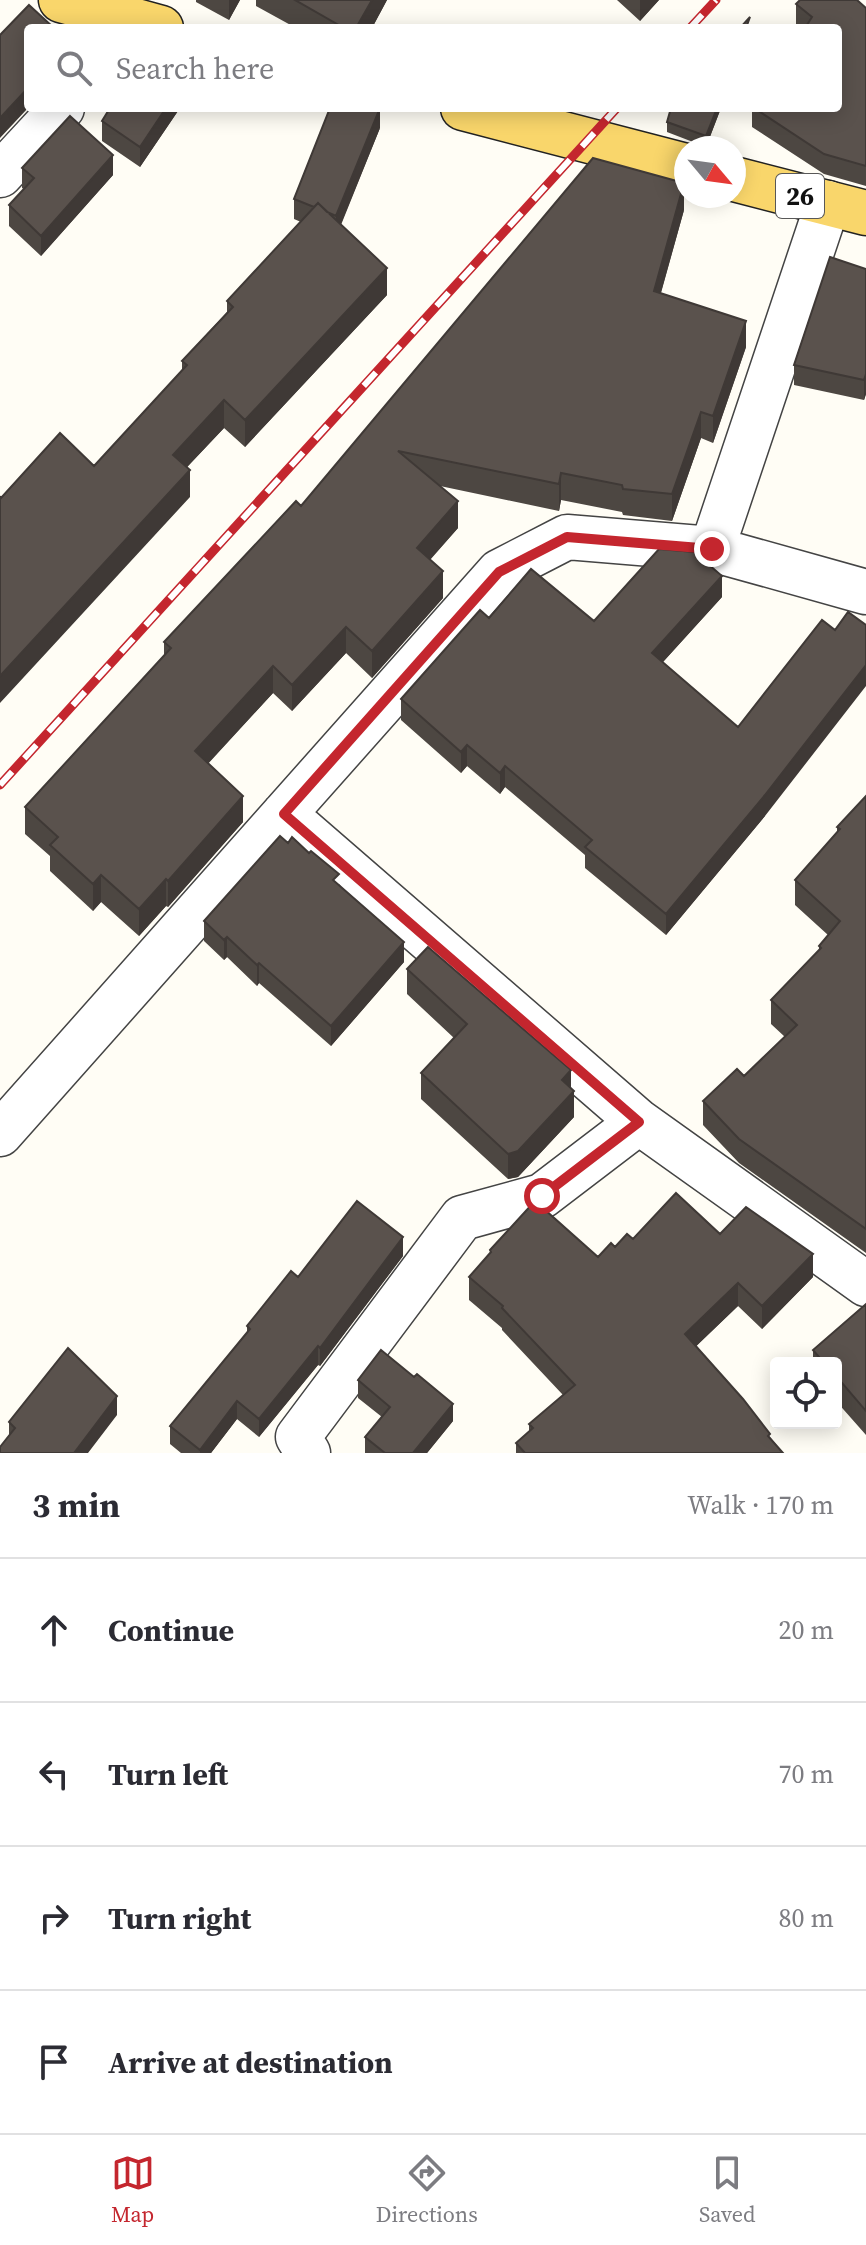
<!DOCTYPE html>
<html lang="en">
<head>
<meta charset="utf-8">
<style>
	:root { --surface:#fff; --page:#f2f2f3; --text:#2b2b33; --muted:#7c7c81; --line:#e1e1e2; --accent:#c4262e }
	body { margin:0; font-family:"Source Serif 4",serif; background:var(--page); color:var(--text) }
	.controls { position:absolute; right:24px; bottom:24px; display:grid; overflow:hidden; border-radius:8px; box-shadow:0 4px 20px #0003 }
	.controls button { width:72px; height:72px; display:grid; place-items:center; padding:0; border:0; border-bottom:2px solid var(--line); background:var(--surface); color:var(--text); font:40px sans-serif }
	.compass { position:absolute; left:674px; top:136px; width:72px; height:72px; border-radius:50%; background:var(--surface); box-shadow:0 4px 20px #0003; rotate:119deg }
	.stop { position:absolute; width:24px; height:24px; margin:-18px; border:6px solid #c4262e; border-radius:50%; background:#fff }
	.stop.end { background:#c4262e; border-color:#fff; box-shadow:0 2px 8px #0008 }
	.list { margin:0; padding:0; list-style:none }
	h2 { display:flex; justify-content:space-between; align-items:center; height:104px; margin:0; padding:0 32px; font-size:34px }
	h2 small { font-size:26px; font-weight:400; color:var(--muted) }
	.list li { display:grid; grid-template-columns:52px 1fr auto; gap:24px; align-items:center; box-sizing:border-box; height:144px; padding:0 32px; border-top:2px solid var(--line) }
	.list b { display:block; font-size:30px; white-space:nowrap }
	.list em { font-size:26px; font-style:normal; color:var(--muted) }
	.icon { flex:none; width:44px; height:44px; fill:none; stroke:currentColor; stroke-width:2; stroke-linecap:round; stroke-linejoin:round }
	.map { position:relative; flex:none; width:866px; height:1453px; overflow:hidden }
	.search { position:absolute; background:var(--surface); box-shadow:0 4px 20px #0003; left:24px; right:24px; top:24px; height:88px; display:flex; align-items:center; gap:20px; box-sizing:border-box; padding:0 28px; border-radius:8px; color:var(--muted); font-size:30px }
	.sheet { height:680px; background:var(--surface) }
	nav { display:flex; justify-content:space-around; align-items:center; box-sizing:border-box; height:112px; border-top:2px solid var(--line); background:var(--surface); font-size:22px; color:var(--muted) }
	nav a { display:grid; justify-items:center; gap:4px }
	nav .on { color:var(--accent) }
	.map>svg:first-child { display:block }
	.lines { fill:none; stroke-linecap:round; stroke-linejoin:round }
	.street-casing { stroke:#444; stroke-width:47 }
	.primary-casing { stroke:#222; stroke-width:47 }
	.street { stroke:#fff; stroke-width:44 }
	.primary { stroke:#f9d66b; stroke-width:44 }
	.rail-casing { stroke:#c4262e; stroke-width:9 }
	.rail { stroke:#fff; stroke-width:6; stroke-dasharray:18; stroke-linecap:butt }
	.wall { fill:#4d4742 }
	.shaded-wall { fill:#3f3936 }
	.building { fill:#5a524d; stroke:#3f3936; stroke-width:2 }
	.route { stroke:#c4262e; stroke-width:10 }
	.labels { text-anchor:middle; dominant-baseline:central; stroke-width:8; stroke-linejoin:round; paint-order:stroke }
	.shield { fill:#fff; stroke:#585858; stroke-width:2 }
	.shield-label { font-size:26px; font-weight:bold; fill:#111 }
</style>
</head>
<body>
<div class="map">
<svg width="866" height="1453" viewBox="0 0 866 1453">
	<rect width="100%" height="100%" fill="#fffdf5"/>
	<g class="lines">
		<g class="street-casing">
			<path id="street" d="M0,175L62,108
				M712,549L828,203
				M284,814L639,1122L866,1284
				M0,1134L499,572L567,537L712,549L866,592
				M308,1453L298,1437L462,1218L542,1196L639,1122"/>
		</g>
		<g class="primary-casing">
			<path id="primary" d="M61,0L161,28
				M463,108L686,166
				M734,179L866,213"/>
		</g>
		<use href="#street" class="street"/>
		<use href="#primary" class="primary"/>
		<g class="rail-casing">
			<path id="rail" d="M690,28L716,0
				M0,785L617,108"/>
		</g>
		<use href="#rail" class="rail"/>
	</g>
	<path class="wall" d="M196,0H240L229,20L196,2Z
		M256,0H387L372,28H296L256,6Z
		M617,0H659L640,21Z
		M796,4L866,8V186L824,174L752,127V108H838V28H801L796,24Z
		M110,108H180L140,167L102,141V121Z
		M671,108H721L706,147L667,132V122Z
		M380,128L341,225L387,295L245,447L224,428L187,467L190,497L1,498L94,466L182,371V361L227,312V301L301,222L294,219V199Z
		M22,168L113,175L41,256L9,226V205L24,189L22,188Z
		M684,210L661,293L746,347L713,443L701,438L672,521L623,515L622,512L561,500L559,511L440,486L458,528L430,560L443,598L372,678L346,653L292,711L273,693L208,763L243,822L168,907L166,906L139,936L101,902L93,911L50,871V856L25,834V807L164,656V642L301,506Z
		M866,269V394L864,400L794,385V365Z
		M722,597L663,662L765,816L666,935L585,868V855L505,787L500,794L467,766L461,773L401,720V699L489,618L594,621Z
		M866,796V1253L739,1163L703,1125V1101L744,1076L785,1037L771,1024V1000L819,951V946L828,935L795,905V880L837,833V827Z
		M339,884L404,962L331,1046L259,983L257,986L227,957L224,960L204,941V921Z
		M407,969L571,1088L574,1117L518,1177L508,1179L421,1099V1073L454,1038L407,994Z
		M720,1234L813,1277L762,1329L738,1306L696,1346L783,1453H516V1443L529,1431V1424L563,1395L502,1330V1328L469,1300V1277L490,1253V1250L598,1257L615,1247L633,1239Z
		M403,1256L320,1366L318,1365L259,1437L237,1419L211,1453H181L170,1444V1426L247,1334V1326L298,1277Z
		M866,1304V1435L836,1401V1363H813V1350Z
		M414,1377L453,1421L427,1453H365V1437L382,1417L358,1398V1380Z
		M117,1415L9,1436V1422Z"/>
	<path class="shaded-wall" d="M229,0H240L229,20Z
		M372,0H387L372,28H356Z
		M640,0H659L640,21Z
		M28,88V108L0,138V118Z
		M166,108H180L140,167V147Z
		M380,108V128L336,236V216Z
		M717,108H721L706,147V136Z
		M113,155V175L41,256V236Z
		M684,183V210L654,317V291Z
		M387,268V295L245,447V420Z
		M746,321V347L713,443V416Z
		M866,374V394L864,400V380Z
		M224,400V428L173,482V455Z
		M701,412V438L672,521V494Z
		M190,470V497L0,703V676Z
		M561,473V500L559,511V484Z
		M458,501V528L417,574V548Z
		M443,571V598L372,678V651Z
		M722,576V597L652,674V653Z
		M346,627V653L292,711V685Z
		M866,665V686L765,816L666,935V914Z
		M273,666V693L195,778V751Z
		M467,745V766L461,773V752Z
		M505,766V787L500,794V773Z
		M243,796V822L168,907V881Z
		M101,875V902L93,911V884Z
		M166,879V906L139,936V909Z
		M227,937V957L224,960V940Z
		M404,942V962L331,1046V1026Z
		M259,963V983L257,986V965Z
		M571,1070V1094L574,1091V1117L518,1177L508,1179V1154L562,1080Z
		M403,1237V1256L320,1366V1348Z
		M813,1254V1277L762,1329V1306Z
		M738,1283V1306L685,1357V1334Z
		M318,1346V1365L259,1437V1419Z
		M117,1396V1415L88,1453H74Z
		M237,1401V1419L211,1453H200V1450Z
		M453,1404V1421L427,1453H413Z"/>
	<path class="building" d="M295,0H372L356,28H344Z
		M800,0H857L866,8V166L824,154L754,108H838V28H805L812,17L796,4Z
		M29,5L54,28H28V88L0,118V35Z
		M750,17L746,28H740Z
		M110,108H166L140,147L102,121Z
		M330,108H380L336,216L327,212L318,203L314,207L294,199Z
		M671,108H717L706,136L667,122Z
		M70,116L113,155L41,236L9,205L34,178L22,168Z
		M593,158L684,183L654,291L746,321L713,416L701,412L672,494L623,489L622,485L561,473L559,484L398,451L458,501L417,548L443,571L372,651L346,627L292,685L273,666L195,751L243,796L168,881L166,879L139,909L101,875L93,884L50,845L58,837L25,807L171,648L164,642L296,501L301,506Z
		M318,203L387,268L245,420L224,400L173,455L190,470L0,676V497L1,498L60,433L94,466L187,365L182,361L233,307L227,301Z
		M830,257L866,269V374L864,380L794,365Z
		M659,549L694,552L722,576L652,653L738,727L822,620L835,630L848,612L866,625V665L765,795L666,914L585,847L592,840L505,766L500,773L467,745L461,752L401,699L480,610L489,618L531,569L594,621Z
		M866,796V1229L739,1139L703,1101L737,1069L744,1076L797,1025L771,1000L821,948L819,946L840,921L795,880L840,829L837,827Z
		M280,836L288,843L292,837L309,853L311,851L339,874L333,880L404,942L331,1026L259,963L257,965L227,937L224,940L204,921Z
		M428,947L571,1070L562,1080L574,1091L518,1151L508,1154L421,1073L467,1024L407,969Z
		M676,1193L720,1234L746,1207L813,1254L762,1306L738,1283L685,1334L743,1399L770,1434L768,1436L783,1453H525L516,1443L533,1428L529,1424L575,1385L502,1308L503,1306L469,1277L491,1252L490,1250L535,1201L598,1257L611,1243L615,1247L627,1234L633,1239Z
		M357,1201L403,1237L320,1348L318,1346L259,1419L237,1401L200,1450L170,1426L250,1329L247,1326L291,1271L298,1277Z
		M866,1304V1411L836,1376V1363H824L813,1350Z
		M68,1348L117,1396L74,1453H0V1447L15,1428L9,1422Z
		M381,1350L414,1377L417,1374L453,1404L413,1453H385L365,1437L390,1407L358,1380Z"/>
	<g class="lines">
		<path class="route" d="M542,1196L639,1122L284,814L499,572L567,537L712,549"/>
	</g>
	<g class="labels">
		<rect class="shield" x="776" y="174" width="48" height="44" rx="6"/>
		<g class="shield-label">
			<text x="800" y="196">26</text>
		</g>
	</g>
</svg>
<div class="controls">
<button><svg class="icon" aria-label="locate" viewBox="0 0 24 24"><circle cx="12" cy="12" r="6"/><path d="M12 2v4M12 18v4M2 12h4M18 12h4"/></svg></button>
</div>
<svg class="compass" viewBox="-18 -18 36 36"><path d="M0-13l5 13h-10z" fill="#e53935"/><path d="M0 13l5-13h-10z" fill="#7c7c81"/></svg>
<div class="stop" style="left:542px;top:1196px"></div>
<div class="stop end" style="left:712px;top:549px"></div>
<div class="search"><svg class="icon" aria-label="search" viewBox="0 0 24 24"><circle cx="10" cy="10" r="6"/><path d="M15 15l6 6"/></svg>Search here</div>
</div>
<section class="sheet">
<h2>3 min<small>Walk · 170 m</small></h2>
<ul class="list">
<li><svg class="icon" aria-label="ahead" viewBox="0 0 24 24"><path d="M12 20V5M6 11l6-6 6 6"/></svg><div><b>Continue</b></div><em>20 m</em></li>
<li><svg class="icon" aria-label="left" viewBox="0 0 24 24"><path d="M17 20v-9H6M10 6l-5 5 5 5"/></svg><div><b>Turn left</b></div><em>70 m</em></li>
<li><svg class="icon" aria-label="right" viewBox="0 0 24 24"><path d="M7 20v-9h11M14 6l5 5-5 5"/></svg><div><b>Turn right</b></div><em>80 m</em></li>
<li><svg class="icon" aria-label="arrive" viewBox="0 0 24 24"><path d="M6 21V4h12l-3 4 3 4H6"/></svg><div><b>Arrive at destination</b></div></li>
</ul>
</section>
<nav>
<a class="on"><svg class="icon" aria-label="map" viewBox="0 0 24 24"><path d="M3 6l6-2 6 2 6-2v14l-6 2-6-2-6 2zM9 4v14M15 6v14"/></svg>Map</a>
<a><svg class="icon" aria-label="directions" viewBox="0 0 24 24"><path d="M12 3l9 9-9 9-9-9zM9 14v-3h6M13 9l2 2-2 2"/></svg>Directions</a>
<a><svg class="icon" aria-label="saved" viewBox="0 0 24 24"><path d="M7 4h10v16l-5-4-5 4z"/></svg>Saved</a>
</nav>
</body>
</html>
